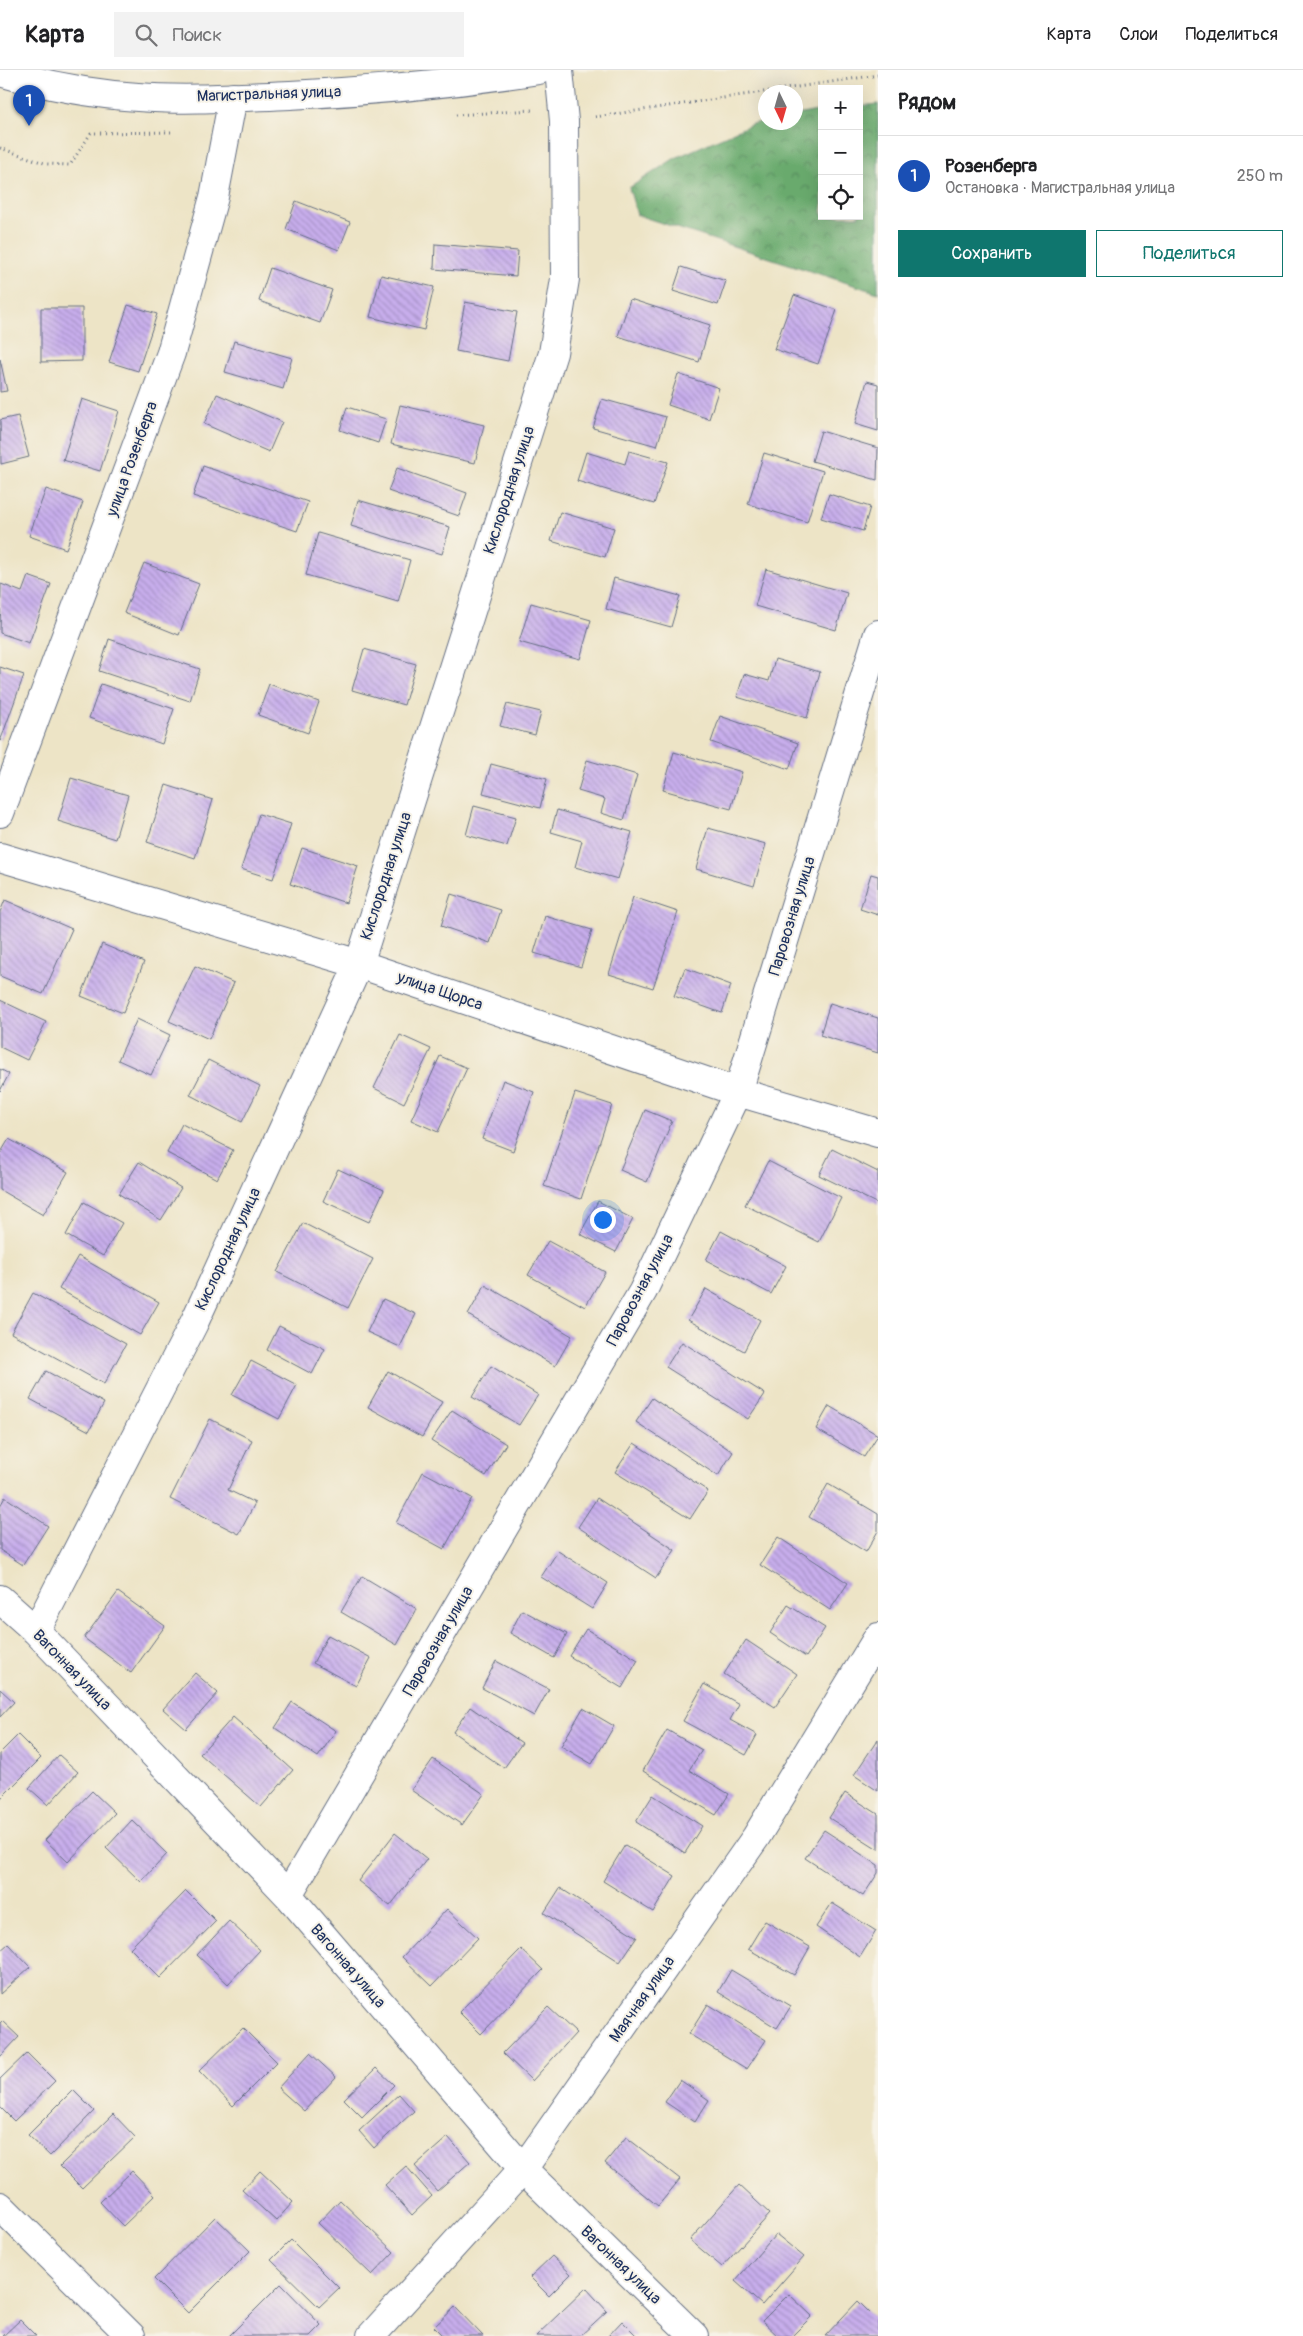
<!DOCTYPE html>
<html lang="ru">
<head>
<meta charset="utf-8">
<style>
	:root { --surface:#fff; --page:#f2f2f2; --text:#202124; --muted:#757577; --line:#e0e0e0; --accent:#0f766e }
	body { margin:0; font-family:Pangolin,sans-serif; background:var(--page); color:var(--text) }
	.controls { position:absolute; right:15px; top:15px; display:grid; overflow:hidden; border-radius:0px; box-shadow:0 5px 20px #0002 }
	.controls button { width:45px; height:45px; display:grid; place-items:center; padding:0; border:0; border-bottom:1px solid var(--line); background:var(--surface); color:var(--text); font:25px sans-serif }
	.compass { position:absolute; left:758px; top:15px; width:45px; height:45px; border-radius:50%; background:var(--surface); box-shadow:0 5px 20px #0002; rotate:175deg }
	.you { position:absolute; left:602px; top:1149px; width:18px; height:18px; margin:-12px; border:4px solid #fff; border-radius:50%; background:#1a73e8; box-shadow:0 0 0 8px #1a73e833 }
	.badge { display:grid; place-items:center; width:32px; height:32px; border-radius:50%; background:var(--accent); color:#fff; font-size:16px; font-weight:700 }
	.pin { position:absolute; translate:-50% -41px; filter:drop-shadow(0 1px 2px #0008) }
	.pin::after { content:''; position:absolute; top:26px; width:18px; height:15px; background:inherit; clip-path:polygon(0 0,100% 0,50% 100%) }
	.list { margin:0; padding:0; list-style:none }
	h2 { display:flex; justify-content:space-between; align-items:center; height:65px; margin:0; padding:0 20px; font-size:21px }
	h2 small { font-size:16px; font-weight:400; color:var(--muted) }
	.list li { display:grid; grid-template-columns:32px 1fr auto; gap:15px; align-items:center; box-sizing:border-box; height:80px; padding:0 20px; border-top:1px solid var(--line) }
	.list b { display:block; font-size:19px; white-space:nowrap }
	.list p { margin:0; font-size:16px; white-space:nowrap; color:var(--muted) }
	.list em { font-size:16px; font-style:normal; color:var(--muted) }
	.actions { display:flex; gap:10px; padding:15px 20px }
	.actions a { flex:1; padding:11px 0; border:1px solid var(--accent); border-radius:0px; text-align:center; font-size:18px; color:var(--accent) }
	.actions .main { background:var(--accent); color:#fff }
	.icon { flex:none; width:28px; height:28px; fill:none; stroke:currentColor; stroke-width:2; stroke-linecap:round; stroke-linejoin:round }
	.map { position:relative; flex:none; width:878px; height:2266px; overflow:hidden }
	header { display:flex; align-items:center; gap:30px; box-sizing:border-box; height:70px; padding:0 25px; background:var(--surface); border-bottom:1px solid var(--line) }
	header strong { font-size:24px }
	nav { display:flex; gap:28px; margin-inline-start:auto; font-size:18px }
	.search { width:350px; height:45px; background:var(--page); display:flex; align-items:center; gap:12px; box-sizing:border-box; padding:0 18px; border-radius:0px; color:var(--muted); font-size:19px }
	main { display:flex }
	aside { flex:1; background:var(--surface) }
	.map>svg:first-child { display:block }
	.forest { fill:url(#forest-crowns); stroke:#426c66 }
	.building { fill:url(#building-back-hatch) }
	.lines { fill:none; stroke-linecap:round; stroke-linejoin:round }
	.minor-casing { stroke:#646e82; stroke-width:30 }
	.tertiary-casing { stroke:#646e82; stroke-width:30 }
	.path { stroke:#646e82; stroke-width:3; stroke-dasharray:1 4; stroke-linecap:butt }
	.minor { stroke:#fff; stroke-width:28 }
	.tertiary { stroke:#fff; stroke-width:28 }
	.labels { text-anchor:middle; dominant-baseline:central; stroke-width:4; stroke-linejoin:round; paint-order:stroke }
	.street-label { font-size:16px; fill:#1b2f5e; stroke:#f7f3e8 }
</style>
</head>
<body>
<header>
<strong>Карта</strong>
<div class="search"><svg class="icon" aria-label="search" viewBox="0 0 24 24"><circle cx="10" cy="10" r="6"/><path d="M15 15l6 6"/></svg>Поиск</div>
<nav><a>Карта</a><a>Слои</a><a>Поделиться</a></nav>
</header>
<main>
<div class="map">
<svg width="878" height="2266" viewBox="0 0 878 2266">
	<defs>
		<pattern id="forest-crowns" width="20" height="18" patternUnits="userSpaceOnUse" patternTransform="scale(1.25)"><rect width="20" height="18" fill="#69aa6d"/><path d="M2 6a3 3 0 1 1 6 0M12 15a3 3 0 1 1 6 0" fill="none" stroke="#568b5d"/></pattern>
		<pattern id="building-back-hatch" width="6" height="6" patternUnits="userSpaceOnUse" patternTransform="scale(1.25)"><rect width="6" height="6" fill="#c8aeec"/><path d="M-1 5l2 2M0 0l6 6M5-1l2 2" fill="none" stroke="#a28ec2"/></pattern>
	</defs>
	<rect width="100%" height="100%" fill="#f7f3e8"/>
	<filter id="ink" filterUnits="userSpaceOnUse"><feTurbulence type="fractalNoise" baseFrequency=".02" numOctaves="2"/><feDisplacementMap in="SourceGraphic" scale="10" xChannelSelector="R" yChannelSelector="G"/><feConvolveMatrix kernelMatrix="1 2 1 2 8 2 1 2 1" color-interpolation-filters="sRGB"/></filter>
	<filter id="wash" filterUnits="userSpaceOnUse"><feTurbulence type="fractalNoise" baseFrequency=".0096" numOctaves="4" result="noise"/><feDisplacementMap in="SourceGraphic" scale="20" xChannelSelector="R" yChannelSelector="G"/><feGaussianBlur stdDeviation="1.12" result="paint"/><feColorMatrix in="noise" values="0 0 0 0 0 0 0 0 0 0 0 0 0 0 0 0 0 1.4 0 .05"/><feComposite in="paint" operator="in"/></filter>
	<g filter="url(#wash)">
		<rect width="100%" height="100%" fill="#ede4c6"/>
		<path class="forest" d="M878,34V223L637,145L629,118L675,88L752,54L765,51L796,52V45L822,40V146H859V36Z"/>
		<g id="blocks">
			<path class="building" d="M296,131L350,152L339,180L286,159Z
				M435,174L518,181L516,206L434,199Z
				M681,197L726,211L718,235L673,221Z
				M270,198L332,220L320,253L259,231Z
				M381,205L434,217L424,260L370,247Z
				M794,225L837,240L818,294L774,279Z
				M630,229L710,255L699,292L618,266Z
				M465,232L517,242L508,291L456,281Z
				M128,235L157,244L138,301L109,292Z
				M41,238H82V291L41,292Z
				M234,271L292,288L283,319L225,302Z
				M0,289L7,321L0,322Z
				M678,304L719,318L709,349L668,335Z
				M867,311L878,314V361L855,354Z
				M217,324L282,352L269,382L204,354Z
				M82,329L119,341L100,401L63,390Z
				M602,329L666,347L657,376L593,358Z
				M400,335L484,355L475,393L391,374Z
				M347,337L386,349L378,373L340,360Z
				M18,346L29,387L1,394L0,350Z
				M821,361L878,378L877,410L812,391Z
				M629,381L668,392L654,434L577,411L586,382L625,394Z
				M764,383L823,401L807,452L748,434Z
				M203,396L308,432L297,461L193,426Z
				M397,398L467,423L459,446L388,421Z
				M46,419L83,432L66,479L29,466Z
				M829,424L870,437L863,461L821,448Z
				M358,430L450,457L442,484L351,456Z
				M560,442L614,458L605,487L551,471Z
				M318,463L410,490L398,532L306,505Z
				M144,493L199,514L179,565L124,543Z
				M766,499L847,523L836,560L755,536Z
				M28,506L51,514L29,573L0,563L1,514L22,522Z
				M614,508L680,526L671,557L606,539Z
				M531,533L591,550L580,589L519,572Z
				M109,569L200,599L190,631L99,601Z
				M364,579L416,594L404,635L352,620Z
				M775,589L820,602L807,648L737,627L744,604L769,611Z
				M0,597L24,605L0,672Z
				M101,614L174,639L162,674L89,648Z
				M269,614L319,632L308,663L258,645Z
				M507,634L541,642L535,665L500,656Z
				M720,646L798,673L789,699L711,672Z
				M674,682L742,702L731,739L663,720Z
				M587,690L637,705L624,750L601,743L605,729L578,721Z
				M491,694L547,709L540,738L483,723Z
				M71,708L128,725L115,769L58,751Z
				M166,715L213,730L195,788L147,772Z
				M474,736L516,747L507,776L466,765Z
				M557,740L632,762L618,809L575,797L582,771L551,762Z
				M259,744L291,754L273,809L241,799Z
				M708,758L766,774L754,816L696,799Z
				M302,778L358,796L346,833L290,814Z
				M871,804L878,806V845L860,839Z
				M451,824L501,840L490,873L441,856Z
				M633,827L678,842L653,918L609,904Z
				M5,830L72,859L43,924L0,906V842Z
				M545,846L592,860L581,897L534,883Z
				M102,874L144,892L123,943L81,926Z
				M195,896L234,913L209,969L169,951Z
				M685,898L731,915L722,943L674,926Z
				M0,930L46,952L27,990L0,977Z
				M830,933L878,948V983L820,965Z
				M137,949L170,965L151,1005L118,990Z
				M400,965L431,979L404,1033L374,1018Z
				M440,986L467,998L438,1062L411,1050Z
				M208,990L260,1016L242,1052L190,1025Z
				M0,999L9,1004L0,1021Z
				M503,1010L534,1022L513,1081L482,1069Z
				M575,1023L612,1035L581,1129L544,1116Z
				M645,1040L672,1051L647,1112L620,1100Z
				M182,1054L233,1080L217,1109L167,1083Z
				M9,1069L68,1102L43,1145L0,1120V1084Z
				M832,1079L878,1102V1134L819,1105Z
				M768,1091L841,1128L819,1172L745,1135Z
				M139,1092L181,1118L161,1150L119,1124Z
				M338,1099L384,1120L369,1152L323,1131Z
				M598,1131L633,1149L616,1182L580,1164Z
				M84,1132L122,1153L103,1186L66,1165Z
				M303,1153L373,1189L348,1238L277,1202Z
				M721,1161L786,1196L771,1224L706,1190Z
				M548,1171L605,1202L585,1237L528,1205Z
				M78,1186L159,1232L140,1265L59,1219Z
				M485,1215L572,1266L555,1296L468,1245Z
				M706,1219L760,1250L744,1281L688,1250Z
				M33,1223L126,1274L104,1314L11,1263Z
				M383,1229L416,1244L400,1277L367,1262Z
				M279,1256L325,1279L312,1304L267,1280Z
				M682,1272L765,1324L748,1349L666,1297Z
				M251,1291L297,1315L279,1349L232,1325Z
				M491,1296L538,1325L519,1355L472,1327Z
				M46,1301L104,1333L89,1361L30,1329Z
				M388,1301L442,1332L422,1367L368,1337Z
				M652,1328L733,1382L718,1406L636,1352Z
				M829,1336L878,1365L864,1387L816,1359Z
				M452,1340L506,1374L486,1406L431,1371Z
				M210,1349L252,1370L228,1420L255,1433L239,1464L170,1429Z
				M634,1373L708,1421L690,1449L615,1402Z
				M423,1402L472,1428L444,1479L396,1453Z
				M828,1414L878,1444V1461L866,1482L809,1447Z
				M5,1427L48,1456L23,1495L0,1480V1436Z
				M597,1428L675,1480L656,1508L578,1457Z
				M778,1467L848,1513L830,1540L760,1495Z
				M558,1481L608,1513L592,1539L541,1507Z
				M362,1506L417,1539L397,1575L341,1542Z
				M118,1522L165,1556L131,1603L84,1568Z
				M788,1535L825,1558L806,1587L770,1563Z
				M522,1540L567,1564L554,1588L510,1563Z
				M586,1559L638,1590L622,1618L569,1586Z
				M328,1565L371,1588L356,1616L313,1593Z
				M746,1570L797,1604L775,1637L724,1604Z
				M496,1591L549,1619L534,1646L482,1618Z
				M195,1603L218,1623L186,1659L163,1639Z
				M704,1614L739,1634L730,1650L757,1665L746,1685L683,1651Z
				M0,1619L14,1632L0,1647Z
				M292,1632L336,1661L318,1687L275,1658Z
				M470,1637L522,1673L504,1698L453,1662Z
				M583,1638L614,1656L592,1694L561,1676Z
				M233,1647L293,1700L261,1737L200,1684Z
				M667,1660L702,1680L689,1700L729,1724L716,1745L643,1701Z
				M18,1665L41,1688L0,1729V1683Z
				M878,1669V1721L854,1705Z
				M59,1685L78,1702L48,1735L29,1718Z
				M433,1689L484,1724L462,1755L411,1720Z
				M92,1721L115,1743L68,1792L45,1770Z
				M845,1723L878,1744V1779L829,1748Z
				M653,1725L702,1756L685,1783L636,1752Z
				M132,1750L167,1784L141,1812L106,1778Z
				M824,1760L878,1795V1803L863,1826L805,1788Z
				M395,1763L427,1789L390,1836L358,1811Z
				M625,1775L675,1806L653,1842L603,1811Z
				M560,1818L637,1867L620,1892L544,1843Z
				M186,1821L216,1851L160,1908L130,1878Z
				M832,1833L876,1861L860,1887L816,1857Z
				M447,1839L478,1868L432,1916L402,1887Z
				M229,1851L260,1880L228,1914L197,1885Z
				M765,1851L810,1877L794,1905L748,1879Z
				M8,1874L30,1897L0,1924V1881Z
				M521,1879L543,1900L481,1964L459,1942Z
				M731,1900L791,1936L777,1958L718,1922Z
				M708,1934L766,1970L747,1999L689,1964Z
				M548,1937L576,1963L532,2011L503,1983Z
				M2,1951L19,1967L0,1987V1953Z
				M243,1958L277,1992L233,2036L199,2001Z
				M27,1983L55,2011L14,2051L0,2037V2009Z
				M310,1983L336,2007L304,2041L278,2018Z
				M376,1998L394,2015L362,2047L344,2029Z
				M680,2010L709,2030L695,2052L665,2032Z
				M73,2020L94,2041L50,2086L28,2065Z
				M399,2024L414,2041L374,2078L359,2061Z
				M113,2044L135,2067L82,2118L60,2096Z
				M448,2067L470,2092L437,2121L415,2096Z
				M626,2067L680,2109L658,2136L605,2093Z
				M406,2096L432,2126L412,2145L385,2115Z
				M132,2101L155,2125L123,2156L100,2132Z
				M260,2101L293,2132L276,2151L242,2120Z
				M739,2115L770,2144L722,2197L690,2170Z
				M340,2130L394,2182L372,2205L318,2153Z
				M215,2147L250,2181L188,2243L154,2209Z
				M776,2164L804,2187L762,2235L735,2211Z
				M291,2170L339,2218L319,2237L271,2190Z
				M552,2186L571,2204L549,2226L530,2207Z
				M281,2214L321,2255L310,2266H229Z
				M586,2218L607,2241L580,2266H536Z
				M789,2224L812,2246L792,2266H778L762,2251Z
				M858,2231L878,2251V2266H825Z
				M455,2237L483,2266H443L434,2257Z
				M20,2250L36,2266H3Z
				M622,2251L637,2266H608Z"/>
		</g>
	</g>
	<g filter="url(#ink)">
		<use href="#blocks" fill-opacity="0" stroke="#646e82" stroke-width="1"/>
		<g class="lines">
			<g class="minor-casing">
				<path id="minor" d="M0,743L171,283L214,127L233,27
					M0,787L359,894L738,1022L878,1063
					M0,1529L36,1561L288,1825L523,2099L694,2266
					M36,1561L194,1253L359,894L553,283L565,209L564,51L559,0
					M288,1825L643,1221L738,1022L878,564
					M0,2136L131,2266
					M371,2266L523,2099L756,1767L878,1567"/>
			</g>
			<g class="tertiary-casing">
				<path id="tertiary" d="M0,2C45,15 91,24 138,27C188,31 240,27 290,25C374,21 456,13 539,0"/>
			</g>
			<path class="path" d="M456,45L532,40
				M595,47L878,5
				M0,78L47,94L70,95L91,63L172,62"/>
			<use href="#minor" class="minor"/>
			<use href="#tertiary" class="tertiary"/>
		</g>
	</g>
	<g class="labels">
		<g class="street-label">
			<text transform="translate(269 24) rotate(-2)">Магистральная улица</text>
			<text transform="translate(132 389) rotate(-70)">улица Розенберга</text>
			<text transform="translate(509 420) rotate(-72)">Кислородная улица</text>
			<text transform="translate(386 806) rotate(-72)">Кислородная улица</text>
			<text transform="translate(792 846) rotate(-73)">Паровозная улица</text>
			<text transform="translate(440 921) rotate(19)">улица Щорса</text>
			<text transform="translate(228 1179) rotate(-65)">Кислородная улица</text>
			<text transform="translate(640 1220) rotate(-62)">Паровозная улица</text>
			<text transform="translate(438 1571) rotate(-60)">Паровозная улица</text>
			<text transform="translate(72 1600) rotate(46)">Вагонная улица</text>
			<text transform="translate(348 1896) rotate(49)">Вагонная улица</text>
			<text transform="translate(642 1929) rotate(-55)">Маячная улица</text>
			<text transform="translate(621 2195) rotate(44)">Вагонная улица</text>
		</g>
	</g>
</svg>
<div class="controls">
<button>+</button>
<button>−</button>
<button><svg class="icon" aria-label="locate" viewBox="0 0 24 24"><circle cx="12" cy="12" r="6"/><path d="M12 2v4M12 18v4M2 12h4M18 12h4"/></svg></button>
</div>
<svg class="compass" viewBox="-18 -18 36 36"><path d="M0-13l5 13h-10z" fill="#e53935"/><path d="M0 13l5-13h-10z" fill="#757577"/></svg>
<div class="you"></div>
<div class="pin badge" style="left:29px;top:56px;background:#1a4fb4">1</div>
</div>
<aside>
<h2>Рядом<small></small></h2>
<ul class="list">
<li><span class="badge" style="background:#1a4fb4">1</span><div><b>Розенберга</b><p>Остановка · Магистральная улица</p></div><em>250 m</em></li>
</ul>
<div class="actions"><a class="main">Сохранить</a><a>Поделиться</a></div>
</aside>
</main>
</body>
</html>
